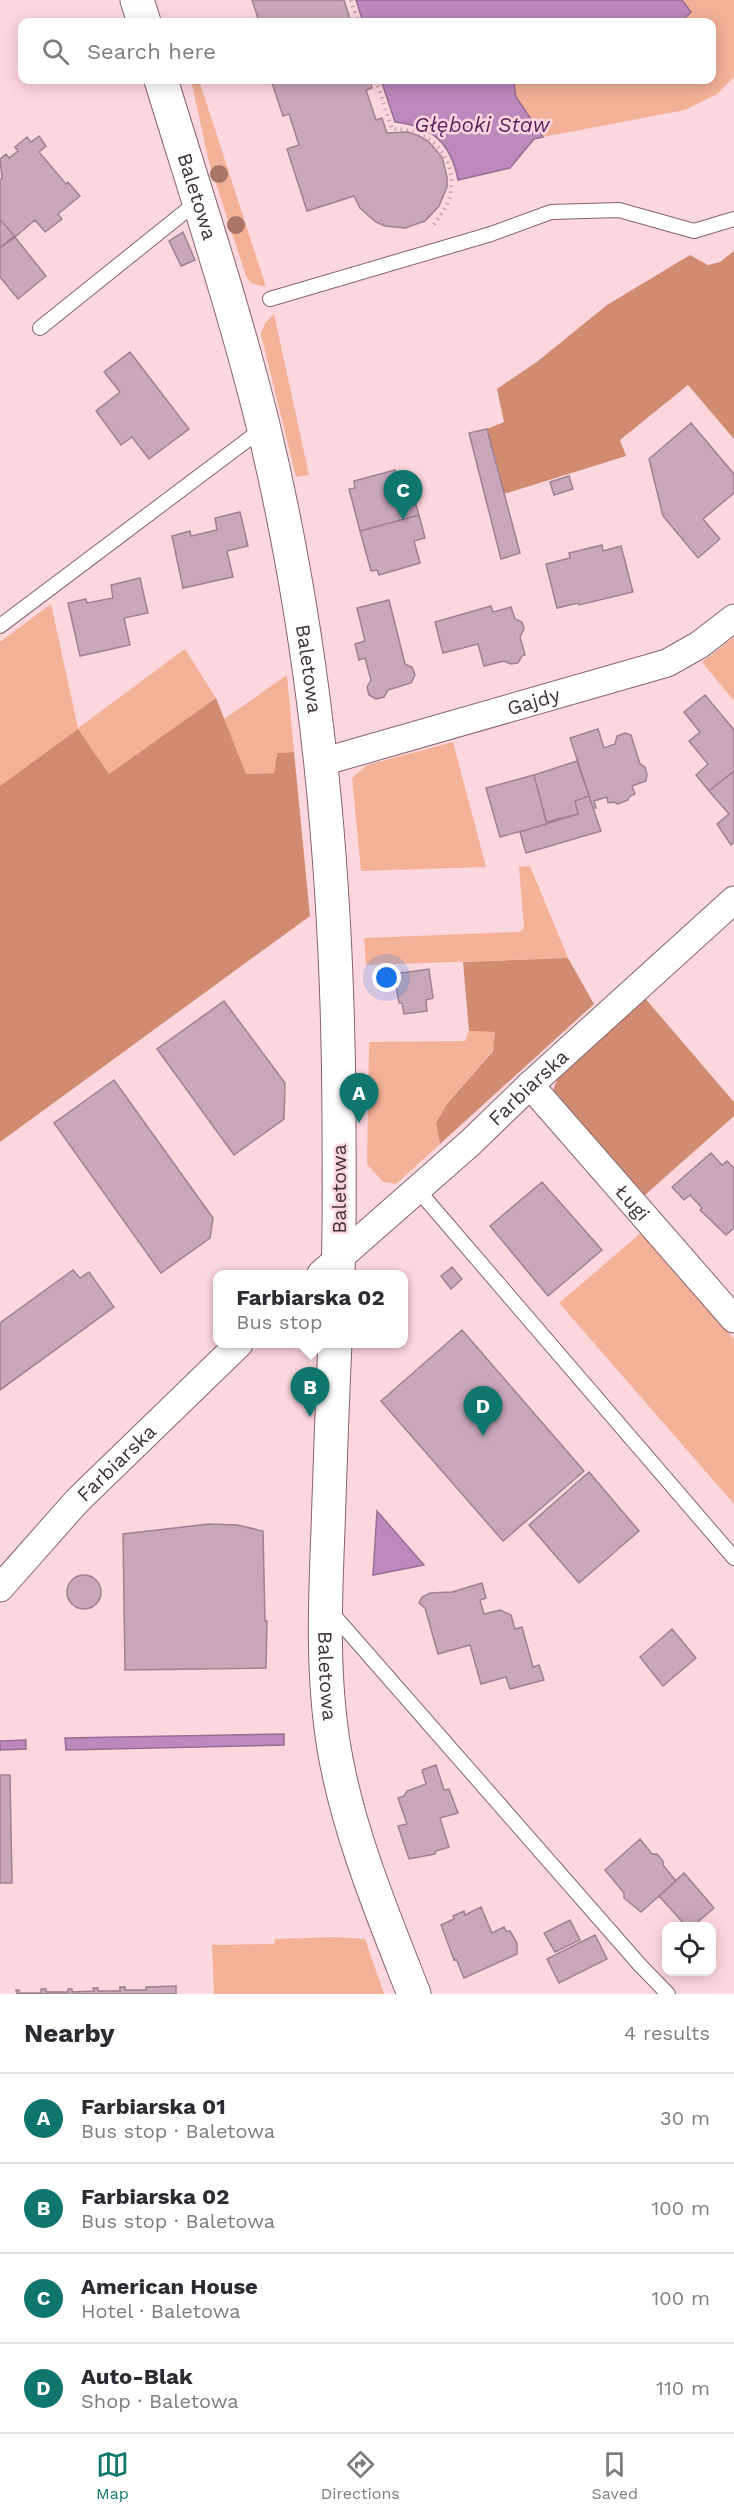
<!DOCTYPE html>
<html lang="en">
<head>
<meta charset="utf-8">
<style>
	:root { --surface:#fff; --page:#f7f7f7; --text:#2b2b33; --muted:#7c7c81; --line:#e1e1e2; --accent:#0f766e }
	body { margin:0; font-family:"Work Sans",sans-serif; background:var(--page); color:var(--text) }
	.controls { position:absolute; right:18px; bottom:18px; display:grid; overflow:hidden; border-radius:12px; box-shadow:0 3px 15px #0003 }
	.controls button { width:54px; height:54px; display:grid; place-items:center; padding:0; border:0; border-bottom:2px solid var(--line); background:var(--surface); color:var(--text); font:30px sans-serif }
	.you { position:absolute; left:387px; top:978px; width:21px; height:21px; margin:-15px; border:4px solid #fff; border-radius:50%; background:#1a73e8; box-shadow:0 0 0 9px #1a73e833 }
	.badge { display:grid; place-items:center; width:39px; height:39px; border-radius:50%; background:var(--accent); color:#fff; font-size:20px; font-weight:700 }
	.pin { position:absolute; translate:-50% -50px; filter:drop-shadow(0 2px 3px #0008) }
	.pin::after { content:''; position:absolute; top:32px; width:21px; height:18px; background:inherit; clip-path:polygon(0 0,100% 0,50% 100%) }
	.popup { position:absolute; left:213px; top:1270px; width:195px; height:78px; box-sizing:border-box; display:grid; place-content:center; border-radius:12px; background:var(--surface); filter:drop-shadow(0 2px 4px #0005); font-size:20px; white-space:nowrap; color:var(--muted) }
	.popup b { font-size:22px; color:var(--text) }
	.popup::after { content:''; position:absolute; left:50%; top:100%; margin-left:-12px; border:12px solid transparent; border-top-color:var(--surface) }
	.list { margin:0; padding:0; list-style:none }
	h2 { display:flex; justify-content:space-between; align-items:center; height:78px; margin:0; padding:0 24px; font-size:26px }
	h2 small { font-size:20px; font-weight:400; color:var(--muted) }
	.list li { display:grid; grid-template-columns:39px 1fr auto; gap:18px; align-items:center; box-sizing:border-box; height:90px; padding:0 24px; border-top:2px solid var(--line) }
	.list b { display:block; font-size:22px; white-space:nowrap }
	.list p { margin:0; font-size:20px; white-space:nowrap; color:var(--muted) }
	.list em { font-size:20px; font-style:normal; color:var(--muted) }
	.icon { flex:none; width:33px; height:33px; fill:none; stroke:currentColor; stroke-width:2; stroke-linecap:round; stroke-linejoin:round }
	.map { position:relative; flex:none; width:734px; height:1994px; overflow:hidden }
	.search { position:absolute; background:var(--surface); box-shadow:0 3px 15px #0003; left:18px; right:18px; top:18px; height:66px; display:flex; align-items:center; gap:15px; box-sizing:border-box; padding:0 21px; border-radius:12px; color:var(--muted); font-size:22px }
	.sheet { height:438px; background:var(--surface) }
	nav { display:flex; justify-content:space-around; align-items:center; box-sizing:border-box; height:84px; border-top:2px solid var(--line); background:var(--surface); font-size:16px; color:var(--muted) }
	nav a { display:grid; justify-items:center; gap:3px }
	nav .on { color:var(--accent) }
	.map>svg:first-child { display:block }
	.green { fill:#f3b197 }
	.forest { fill:#d08b70 }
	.water { fill:#bd88bb; stroke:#986f93; stroke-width:1.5 }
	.building { fill:#c7a7b8; stroke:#a08191; stroke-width:1.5 }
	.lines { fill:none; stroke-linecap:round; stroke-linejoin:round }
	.lane-casing { stroke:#85646b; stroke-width:16 }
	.street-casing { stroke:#85646b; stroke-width:29 }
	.secondary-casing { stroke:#85646b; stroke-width:35 }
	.path { stroke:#c5a6ac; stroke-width:4; stroke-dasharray:1.5 4.5; stroke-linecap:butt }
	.lane { stroke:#fff; stroke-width:14 }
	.street { stroke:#fff; stroke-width:27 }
	.secondary { stroke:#fff; stroke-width:33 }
	.tree { fill:#a97569 }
	.labels { text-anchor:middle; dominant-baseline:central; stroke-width:5; stroke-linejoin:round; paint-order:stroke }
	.street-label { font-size:20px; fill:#423437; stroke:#fdd7de }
	.water-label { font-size:21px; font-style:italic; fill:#5e1f5e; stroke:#fdd7de }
</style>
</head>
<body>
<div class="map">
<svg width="734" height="1994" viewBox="0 0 734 1994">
	<rect width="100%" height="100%" fill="#fdd7de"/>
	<path class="green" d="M682,0H734V77L717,94L685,110L543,137L516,97L513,84L523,80H712V22H682L690,12Z
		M191,80H199L266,287L251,283L246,276L209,162Z
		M274,314L309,475L296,477L261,334L265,323Z
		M51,604L78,728L185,649L216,698L109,774L78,729L0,786V642Z
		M734,637V701L702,662Z
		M287,675L294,752L277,753L274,773L246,774L224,719Z
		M453,742L486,867L361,871L352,778L367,765Z
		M530,866L568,958L366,965L364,938L519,932L524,928L519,867Z
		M469,1031L495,1032L493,1050L447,1104L436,1123L440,1144L396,1184L383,1182L367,1164L369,1042L465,1041Z
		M642,1232L734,1339V1504L559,1303Z
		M335,1937L365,1939L384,1994H214L212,1945L274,1944L275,1939Z"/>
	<path class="forest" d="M734,251V439L688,385L620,440L626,456L504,494L487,429L504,422L497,389L538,361L607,305L690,255L708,265L720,262Z
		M216,698L246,774L274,773L277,753L294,752L310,916L0,1142V786L78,729L109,774Z
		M568,958L594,1004L440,1144L436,1123L447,1104L493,1051L495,1032L469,1031L463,962Z
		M644,997L734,1102V1116L645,1195L553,1090L557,1080Z"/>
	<path class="water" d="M356,0H682L691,12L681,22H363Z
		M381,80H523L514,84L516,97L543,137L534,139L510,168L458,180C451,143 432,126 395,122Z
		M377,1511L424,1565L373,1575Z
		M284,1734V1745L66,1750L65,1738Z
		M26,1740V1749L0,1750V1741Z"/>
	<path class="building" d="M252,0H344L351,22H253L252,20L258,18Z
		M271,80H370L372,88L366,90L376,120L382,118L387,133L408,132L419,136L428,141L442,157L447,177V187L439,206L425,221L405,228L385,226L376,222L360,208L354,196L307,211L287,149L299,145L289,114L283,116Z
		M39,136L46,146L39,152L66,184L68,182L80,196L58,214L62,219L45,232L35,220L15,237L0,219V180L2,178L0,159L6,154L9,158L18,151L15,147L27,137L31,142Z
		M0,219L15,237L0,248Z
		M183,232L195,260L181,266L169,241Z
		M14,236L46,276L18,299L0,277V248Z
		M130,352L189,429L149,459L132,437L121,445L96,411L120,392L104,372Z
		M691,423L734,474V493L703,519L720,539L698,558L663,516L649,459Z
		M487,429L520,553L501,559L469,433Z
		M395,470L401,492L411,489L419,515L360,531L349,489L355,488L354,481Z
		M569,476L573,489L554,495L550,482Z
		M240,512L248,546L227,551L233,577L183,588L172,536L190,531L191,536L217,530L215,518Z
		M419,515L425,538L414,541L420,563L379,575L377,570L371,571L360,531Z
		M602,545L603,551L621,546L633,592L579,605L578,603L557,608L546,564L570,558L569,553Z
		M140,578L148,613L124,618L130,645L80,656L68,603L86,599L87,603L113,598L111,585Z
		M389,600L405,664L412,667L415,675L411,683L388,690L384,697L376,699L369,695L367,687L371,680L365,658L359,660L355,644L365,641L357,608Z
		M491,606L493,612L511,607L515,619L522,622L524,629L520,637L525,655L522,656L518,663L511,664L504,661L484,666L478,644L443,653L435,622Z
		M705,695L734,730V771L709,791L696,775L708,764L689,741L700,732L684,712Z
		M598,729L604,748L615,744L617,736L625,733L631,735L640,764L645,767L647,774L646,781L632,786L635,794L630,796L628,800L618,804L614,802L608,803L607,797L594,801L596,808H593L570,738Z
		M577,761L589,796L575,801L578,814L546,822L534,775Z
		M734,771V842L731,845L717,824L729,814L709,791Z
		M534,775L547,824L500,837L486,788Z
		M589,796L601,831L526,853L520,832L578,814L575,801Z
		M429,969L433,998L426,1000L427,1011L404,1014L402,1003H399L394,974Z
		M224,1001L285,1083L284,1119L234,1155L157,1049Z
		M114,1080L213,1218L210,1238L161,1273L54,1123Z
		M711,1153L722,1165L727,1161L734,1168V1228L726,1235L700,1210L702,1208L690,1195L684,1200L672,1187Z
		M542,1182L602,1250L548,1296L490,1226Z
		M452,1267L462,1279L451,1289L441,1276Z
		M73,1270L80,1278L89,1272L114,1307L0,1390V1323Z
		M462,1330L584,1471L503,1541L381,1401Z
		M589,1472L639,1531L579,1583L529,1525Z
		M209,1524L237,1525L263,1531L265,1621H267L266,1668L125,1670L123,1534Z
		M67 1592a17 17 0 1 1 34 0a17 17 0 1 1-34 0Z
		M482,1583L486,1598L480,1600L484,1614L500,1610L511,1615L515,1629L522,1627L533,1667L539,1665L544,1680L510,1689L506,1677L481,1684L470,1645L438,1654L425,1608L419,1603L422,1597L430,1593L452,1592Z
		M672,1629L696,1658L663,1686L640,1657Z
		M436,1765L444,1790L449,1789L458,1813L440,1818L449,1847L436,1851L435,1854L409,1859L398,1826L407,1824L398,1798L404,1796L407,1791L426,1784L422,1770Z
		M0,1775H10L12,1883H0Z
		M640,1839L652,1854H657L663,1861V1865L676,1881L641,1912L624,1898V1893L605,1870Z
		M684,1873L714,1908L693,1926H686L659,1896Z
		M481,1907L492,1933L504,1927L506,1931H510L517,1943V1954L464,1978L456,1959L454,1960L441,1925L454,1919L453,1916L464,1911L465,1915Z
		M570,1920L580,1940L555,1952L544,1933Z
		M595,1935L607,1959L559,1983L547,1959Z
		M176,1986V1994H17L16,1990H19L20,1993H41V1989H46V1992H68V1989H72V1992L94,1991L93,1988H98V1991H120V1987H125V1990H146V1987Z"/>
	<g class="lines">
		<g class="lane-casing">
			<path id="lane" d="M270,299L491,234L551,212L619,210L694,231L734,219
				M40,328L197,202
				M0,626L262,429
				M417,1189L734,1558
				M331,1612L639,1964L668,1994"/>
		</g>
		<g class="street-casing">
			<g id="street">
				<path id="s1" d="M322,762L667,663L699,645L734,618"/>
				<path id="s2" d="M530,1085L734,1319"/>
				<path id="s3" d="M321,1274L470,1143L530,1085L734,900"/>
				<path id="s4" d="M0,1588L77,1501L239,1344"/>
			</g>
		</g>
		<g class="secondary-casing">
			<g id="secondary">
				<path d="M137,0L144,22"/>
				<path id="s5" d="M161,80C196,194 234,308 263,425C318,652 338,883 339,1116C339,1169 340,1222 338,1274"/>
				<path id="s6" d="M335,1344C332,1406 330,1468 328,1530C325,1602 322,1676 334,1748C348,1832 383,1915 414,1994"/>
			</g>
		</g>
		<path class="path" d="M351,0L358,22
			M376,80L392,129C430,128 458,157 450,195C448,208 438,217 432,228"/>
		<use href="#lane" class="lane"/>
		<use href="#street" class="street"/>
		<use href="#secondary" class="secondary"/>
	</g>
	<g class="tree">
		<circle cx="219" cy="174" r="9"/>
		<circle cx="236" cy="225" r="9"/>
	</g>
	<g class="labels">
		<g class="street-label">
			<text stroke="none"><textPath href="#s5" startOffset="122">Baletowa</textPath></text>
			<text stroke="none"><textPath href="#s5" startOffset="608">Baletowa</textPath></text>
			<text stroke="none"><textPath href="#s1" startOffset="220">Gajdy</textPath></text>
			<text stroke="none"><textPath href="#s3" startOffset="279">Farbiarska</textPath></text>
			<text transform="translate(339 1189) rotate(-90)">Baletowa</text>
			<text stroke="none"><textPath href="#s2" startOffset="156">Ługi</textPath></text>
			<text stroke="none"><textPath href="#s4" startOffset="171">Farbiarska</textPath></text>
			<text stroke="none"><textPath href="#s6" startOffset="332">Baletowa</textPath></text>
		</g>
		<g class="water-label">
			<text x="482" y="124">Głęboki Staw</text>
		</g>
	</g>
</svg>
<div class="controls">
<button><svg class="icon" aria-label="locate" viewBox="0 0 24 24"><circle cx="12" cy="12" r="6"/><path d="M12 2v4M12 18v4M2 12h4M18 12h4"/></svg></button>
</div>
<div class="you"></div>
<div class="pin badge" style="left:359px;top:1123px">A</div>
<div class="pin badge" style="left:310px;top:1417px">B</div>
<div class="popup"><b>Farbiarska 02</b>Bus stop</div>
<div class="pin badge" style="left:403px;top:520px">C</div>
<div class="pin badge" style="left:483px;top:1436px">D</div>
<div class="search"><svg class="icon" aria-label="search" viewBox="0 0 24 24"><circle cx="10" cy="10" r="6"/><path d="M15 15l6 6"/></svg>Search here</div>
</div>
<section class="sheet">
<h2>Nearby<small>4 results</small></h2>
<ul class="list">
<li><span class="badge">A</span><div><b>Farbiarska 01</b><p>Bus stop · Baletowa</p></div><em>30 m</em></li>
<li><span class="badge">B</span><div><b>Farbiarska 02</b><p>Bus stop · Baletowa</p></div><em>100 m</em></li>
<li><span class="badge">C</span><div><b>American House</b><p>Hotel · Baletowa</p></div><em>100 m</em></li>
<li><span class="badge">D</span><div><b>Auto-Blak</b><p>Shop · Baletowa</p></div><em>110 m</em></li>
</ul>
</section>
<nav>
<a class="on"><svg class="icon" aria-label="map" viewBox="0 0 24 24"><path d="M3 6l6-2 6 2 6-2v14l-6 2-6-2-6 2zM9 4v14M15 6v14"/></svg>Map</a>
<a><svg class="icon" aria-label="directions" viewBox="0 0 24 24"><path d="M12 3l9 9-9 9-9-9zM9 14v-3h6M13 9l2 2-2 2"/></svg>Directions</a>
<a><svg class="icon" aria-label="saved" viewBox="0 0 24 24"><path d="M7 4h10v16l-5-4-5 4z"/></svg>Saved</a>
</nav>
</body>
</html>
